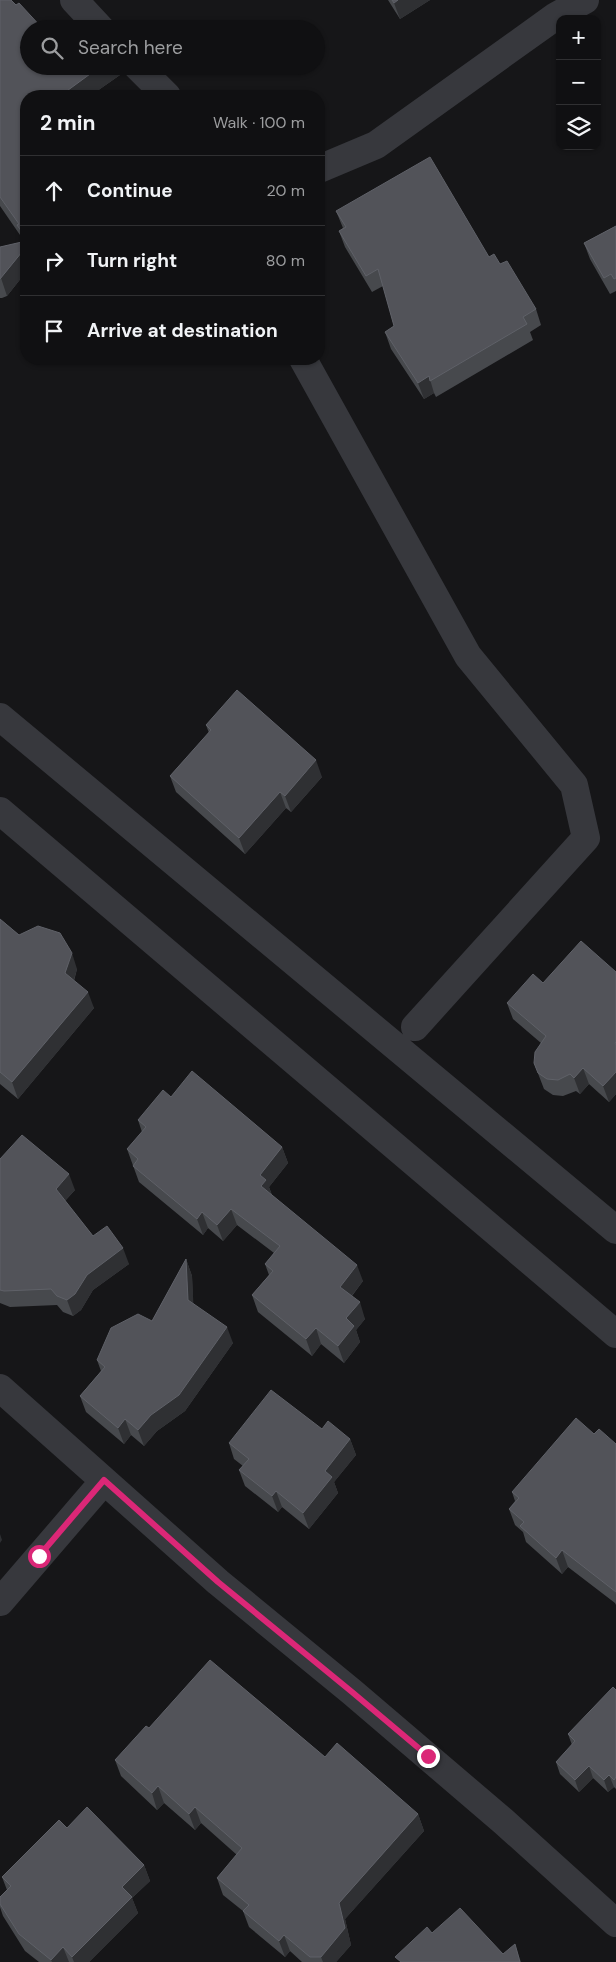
<!DOCTYPE html>
<html lang="en">
<head>
<meta charset="utf-8">
<style>
	:root { --surface:#101012; --page:#19191b; --text:#f1f3f6; --muted:#9c9d9f; --line:#303032 }
	body { margin:0; font-family:"DM Sans",sans-serif; background:var(--page); color:var(--text) }
	.controls { position:absolute; right:15px; top:15px; display:grid; overflow:hidden; border-radius:10px; box-shadow:0 1px 4px #0004 }
	.controls button { width:45px; height:45px; display:grid; place-items:center; padding:0; border:0; border-bottom:1px solid var(--line); background:var(--surface); color:var(--text); font:25px sans-serif }
	.stop { position:absolute; width:15px; height:15px; margin:-11px; border:4px solid #db2777; border-radius:50%; background:#fff }
	.stop.end { background:#db2777; border-color:#fff; box-shadow:0 1px 5px #0008 }
	.list { margin:0; padding:0; list-style:none }
	h2 { display:flex; justify-content:space-between; align-items:center; height:65px; margin:0; padding:0 20px; font-size:21px }
	h2 small { font-size:16px; font-weight:400; color:var(--muted) }
	.list li { display:grid; grid-template-columns:32px 1fr auto; gap:15px; align-items:center; box-sizing:border-box; height:70px; padding:0 20px; border-top:1px solid var(--line) }
	.list b { display:block; font-size:19px; white-space:nowrap }
	.list em { font-size:16px; font-style:normal; color:var(--muted) }
	.icon { flex:none; width:28px; height:28px; fill:none; stroke:currentColor; stroke-width:2; stroke-linecap:round; stroke-linejoin:round }
	.map { position:relative; flex:none; width:616px; height:1962px; overflow:hidden }
	.search { position:absolute; background:var(--surface); box-shadow:0 1px 4px #0004; left:20px; top:20px; width:305px; height:55px; display:flex; align-items:center; gap:12px; box-sizing:border-box; padding:0 18px; border-radius:28px; color:var(--muted); font-size:19px }
	.panel { position:absolute; background:var(--surface); box-shadow:0 1px 4px #0004; left:20px; top:90px; width:305px; height:275px; border-radius:20px }
	.map>svg:first-child { display:block }
	.lines { fill:none; stroke-linecap:round; stroke-linejoin:round }
	.street { stroke:#37383d; stroke-width:28 }
	.wall { fill:#47494d }
	.shaded-wall { fill:#2f3033 }
	.building { fill:#525359; stroke:#5f6168 }
	.route { stroke:#db2777; stroke-width:6 }
</style>
</head>
<body>
<div class="map">
<svg width="616" height="1962" viewBox="0 0 616 1962">
	<rect width="100%" height="100%" fill="#161618"/>
	<g class="lines">
		<path class="street" d="M74,0L101,29
			M137,66L167,96
			M319,169L376,145L556,16L585,0
			M303,359L468,656L574,785L586,838L415,1027
			M0,717L616,1230
			M0,811L616,1334
			M0,1388L218,1582L352,1692L503,1821L616,1923
			M0,1602L104,1481"/>
	</g>
	<path class="wall" d="M0,0L29,66H117L120,75L90,96H26V272L7,296L2,298H0V247L23,242L20,235L0,206Z
		M388,0H430L400,19Z
		M336,211L489,257L500,264L536,309L541,325L530,332L533,340L436,397L434,393L424,399L391,349L385,332L394,326L383,286L372,292L345,247L339,231L343,228Z
		M616,226V291L610,294L590,259L584,243Z
		M206,725L322,777L291,812L286,808L245,854L176,792L170,776L209,733Z
		M0,919L19,935L77,969L74,981L94,1008L18,1099L0,1084Z
		M616,972V1094L609,1102L589,1084L580,1094L576,1091L563,1096L553,1095L544,1089L534,1063L541,1043L513,1019L507,1003L543,983Z
		M171,1097L282,1147L288,1163L269,1187L272,1195L363,1281L352,1296L365,1319L356,1330L360,1342L344,1363L321,1344L312,1356L258,1312L252,1295L269,1275L265,1264L274,1253L237,1225L223,1241L208,1228L203,1235L139,1182L127,1149L142,1132L138,1120Z
		M0,1159L75,1190L65,1201L93,1236L129,1264L93,1290L81,1310L73,1316L63,1312L57,1305L10,1307L0,1303Z
		M186,1259L192,1276L193,1303L233,1343L185,1411L157,1431L144,1446L131,1435L124,1444L86,1412L80,1396L101,1371L97,1360L152,1321Z
		M322,1429L350,1439L356,1455L334,1482L338,1493L309,1529L282,1507L278,1512L245,1486L239,1470L243,1466L234,1459L229,1443Z
		M594,1434L616,1444V1605L615,1603L568,1567L562,1574L526,1542L523,1532L515,1525L509,1509L515,1501L512,1492Z
		M616,1690V1789L614,1787L608,1792L593,1778L579,1792L560,1774L556,1762L572,1745L568,1734Z
		M149,1728L325,1757L418,1814L424,1831L345,1919L351,1945L336,1962H302L290,1951L285,1957L249,1927L243,1911L223,1895L217,1878L237,1855L201,1823L195,1830L164,1803L157,1810L121,1776L115,1760Z
		M67,1828L144,1865L150,1881L132,1898L138,1913L89,1962H39L25,1951L3,1916L0,1907V1897L7,1890L2,1877Z"/>
	<path class="shaded-wall" d="M398,0H430L400,19L394,3Z
		M101,66H117L120,75L90,96H60Z
		M26,247V272L7,296L1,278Z
		M429,376L434,393L424,399L418,383Z
		M316,760L322,777L291,812L285,796Z
		M280,792L286,808L245,854L239,838Z
		M72,953L77,969L71,990L65,973Z
		M88,992L94,1008L18,1099L12,1082Z
		M583,1068L589,1084L580,1094L574,1078Z
		M616,1072V1094L609,1102L603,1086Z
		M282,1147L288,1163L269,1187L272,1196L261,1186L260,1175Z
		M69,1174L75,1190L61,1205L56,1189Z
		M231,1209L237,1225L223,1241L217,1225Z
		M202,1212L208,1228L203,1235L197,1219Z
		M123,1248L129,1264L93,1290L81,1310L73,1316L67,1300L87,1275Z
		M186,1259L192,1276L194,1316L188,1300Z
		M357,1265L363,1281L346,1303L340,1287Z
		M360,1302L365,1319L356,1330L360,1342L344,1363L338,1346L346,1318Z
		M227,1327L233,1343L185,1411L157,1431L144,1446L138,1430Z
		M316,1328L321,1344L312,1356L306,1339Z
		M125,1419L131,1435L124,1444L118,1428Z
		M350,1439L356,1455L334,1482L338,1493L309,1529L303,1513L325,1471Z
		M276,1491L282,1507L278,1512L272,1496Z
		M0,1534L2,1540L0,1543Z
		M562,1550L568,1567L562,1574L556,1558Z
		M589,1766L593,1778L579,1792L575,1780Z
		M609,1775L614,1787L608,1792L604,1780Z
		M158,1786L164,1803L157,1810L152,1793Z
		M195,1807L201,1823L195,1830L189,1814Z
		M418,1814L424,1831L345,1919L351,1945L336,1962H323L321,1957L339,1903Z
		M144,1865L150,1881L132,1898L138,1913L89,1962H74L72,1957L122,1887Z
		M284,1935L290,1951L285,1957L279,1941Z
		M515,1944L521,1962H520Z
		M63,1947L69,1962H52L51,1960Z"/>
	<path class="building" d="M0,0H11L16,5L19,3L43,29H29V66H101L60,96H26V238L17,225L19,224L0,197Z
		M392,0H398L394,3Z
		M430,157L489,257L494,254L500,264L507,261L536,309L523,317L527,324L430,381L429,376L418,383L385,332L394,326L378,269L366,276L339,231L346,227L336,211Z
		M616,226V278L614,279L611,274L604,278L584,243Z
		M26,241V247L0,279V247Z
		M237,690L316,760L285,796L280,792L239,838L170,776L211,730L206,725Z
		M0,919L19,935L38,926L60,933L72,953L65,973L88,992L12,1082L0,1072Z
		M581,941L616,972V1042L615,1043L616,1045V1072L603,1086L583,1068L574,1078L570,1074L558,1080L547,1079L538,1073L534,1063L535,1052L546,1036L507,1003L533,974L543,983Z
		M192,1071L282,1147L260,1175L266,1180L261,1186L357,1265L340,1287L360,1302L346,1318L354,1326L338,1346L316,1328L306,1339L252,1295L273,1271L265,1264L280,1246L231,1209L217,1225L202,1212L197,1219L133,1166L138,1159L127,1149L146,1127L138,1120L163,1090L171,1097Z
		M22,1135L69,1174L56,1189L93,1236L107,1226L123,1248L87,1275L75,1294L67,1300L57,1296L51,1289L4,1291L0,1290V1159Z
		M186,1259L188,1300L227,1327L179,1395L151,1415L138,1430L125,1419L118,1428L80,1396L105,1367L97,1360L111,1328L138,1314L152,1321Z
		M271,1390L322,1429L328,1421L350,1439L325,1471L332,1477L303,1513L276,1491L272,1496L239,1470L249,1459L229,1443Z
		M576,1418L594,1434L599,1429L616,1444V1592L562,1550L556,1558L520,1526L524,1522L509,1509L519,1498L512,1492Z
		M210,1660L325,1757L337,1743L418,1814L339,1903L345,1928L321,1957H310L284,1935L279,1941L243,1911L249,1905L217,1878L242,1848L195,1807L189,1814L158,1786L152,1793L115,1760L146,1726L149,1728Z
		M613,1687L616,1690V1777L614,1780L609,1775L604,1780L589,1766L575,1780L556,1762L575,1741L568,1734Z
		M87,1807L144,1865L122,1887L132,1897L72,1957L63,1947L51,1960L19,1934L0,1904V1897L11,1886L2,1877L59,1820L67,1828Z
		M460,1908L503,1954L515,1944L520,1962H401L395,1957L427,1927L432,1933Z"/>
	<g class="lines">
		<path class="route" d="M39,1556L104,1480L218,1582L352,1692L428,1756"/>
	</g>
</svg>
<div class="controls">
<button>+</button>
<button>−</button>
<button><svg class="icon" aria-label="layers" viewBox="0 0 24 24"><path d="M12 4l9 5-9 5-9-5zM3 14l9 5 9-5"/></svg></button>
</div>
<div class="stop" style="left:39px;top:1556px"></div>
<div class="stop end" style="left:428px;top:1756px"></div>
<div class="search"><svg class="icon" aria-label="search" viewBox="0 0 24 24"><circle cx="10" cy="10" r="6"/><path d="M15 15l6 6"/></svg>Search here</div>
<section class="panel">
<h2>2 min<small>Walk · 100 m</small></h2>
<ul class="list">
<li><svg class="icon" aria-label="ahead" viewBox="0 0 24 24"><path d="M12 20V5M6 11l6-6 6 6"/></svg><div><b>Continue</b></div><em>20 m</em></li>
<li><svg class="icon" aria-label="right" viewBox="0 0 24 24"><path d="M7 20v-9h11M14 6l5 5-5 5"/></svg><div><b>Turn right</b></div><em>80 m</em></li>
<li><svg class="icon" aria-label="arrive" viewBox="0 0 24 24"><path d="M6 21V4h12l-3 4 3 4H6"/></svg><div><b>Arrive at destination</b></div></li>
</ul>
</section>
</div>
</body>
</html>
